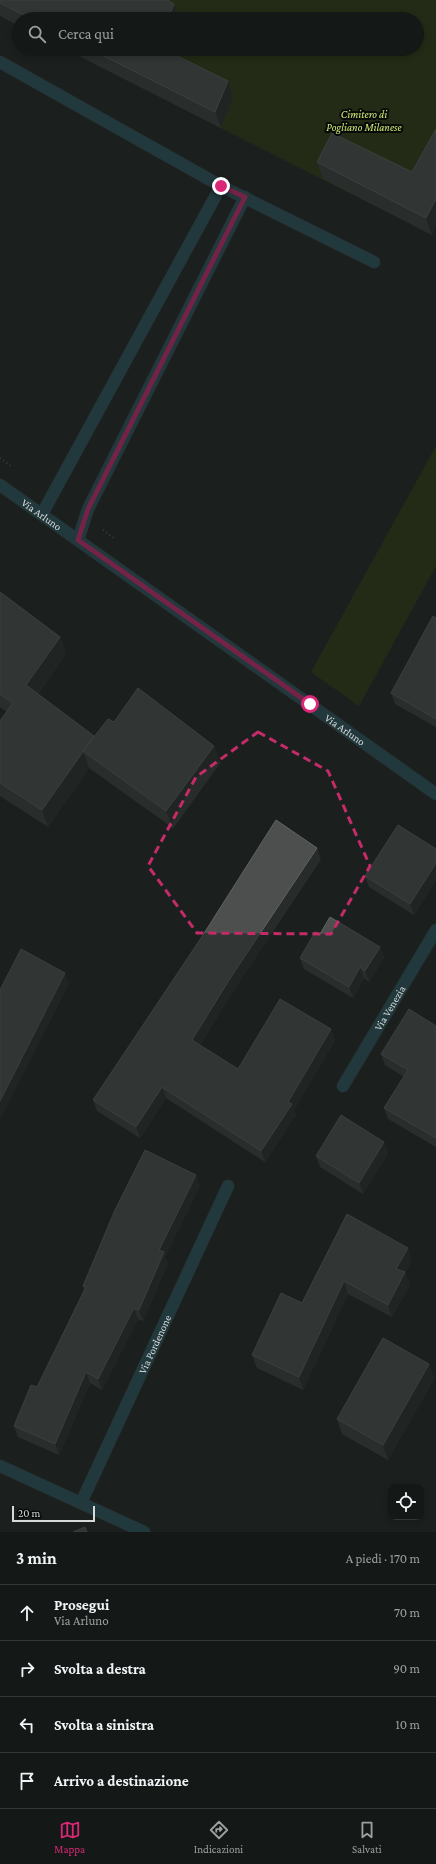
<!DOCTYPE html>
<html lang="it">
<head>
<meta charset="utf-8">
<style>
	:root { --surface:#141817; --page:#212524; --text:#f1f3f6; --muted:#9da0a1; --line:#333736; --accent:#db2777 }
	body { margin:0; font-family:"Crimson Pro",serif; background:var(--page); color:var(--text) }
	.controls { position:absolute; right:12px; bottom:12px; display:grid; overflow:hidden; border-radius:8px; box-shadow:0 2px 6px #0003 }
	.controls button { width:36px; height:36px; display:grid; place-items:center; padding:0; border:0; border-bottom:1px solid var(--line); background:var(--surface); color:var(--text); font:20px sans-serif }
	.scale { position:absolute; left:12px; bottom:10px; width:83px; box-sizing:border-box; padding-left:4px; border:2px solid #d7dada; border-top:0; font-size:11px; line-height:14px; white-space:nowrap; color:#d7dada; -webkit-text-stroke:3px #070909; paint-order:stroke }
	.stop { position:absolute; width:12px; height:12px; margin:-9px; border:3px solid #db2777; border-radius:50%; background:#fff }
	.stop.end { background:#db2777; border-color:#fff; box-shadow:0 1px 4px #0008 }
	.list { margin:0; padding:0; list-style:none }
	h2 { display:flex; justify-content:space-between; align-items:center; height:52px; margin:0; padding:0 16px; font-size:17px }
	h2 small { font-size:13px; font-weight:400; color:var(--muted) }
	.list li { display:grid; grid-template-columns:26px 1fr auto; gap:12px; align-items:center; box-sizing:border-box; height:56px; padding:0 16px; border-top:1px solid var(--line) }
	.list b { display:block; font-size:15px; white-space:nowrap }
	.list p { margin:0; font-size:13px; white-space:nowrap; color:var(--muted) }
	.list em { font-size:13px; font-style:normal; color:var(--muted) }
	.icon { flex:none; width:22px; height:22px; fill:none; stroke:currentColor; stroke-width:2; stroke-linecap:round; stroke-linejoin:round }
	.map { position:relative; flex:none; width:436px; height:1532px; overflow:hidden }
	.search { position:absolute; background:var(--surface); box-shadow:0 2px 6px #0003; left:12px; right:12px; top:12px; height:44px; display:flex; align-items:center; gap:10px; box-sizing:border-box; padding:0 14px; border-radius:22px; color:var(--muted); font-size:15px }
	.sheet { height:276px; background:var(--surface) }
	nav { display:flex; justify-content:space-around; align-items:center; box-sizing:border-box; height:56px; border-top:1px solid var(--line); background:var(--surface); font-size:11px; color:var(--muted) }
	nav a { display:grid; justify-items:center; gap:2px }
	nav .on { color:var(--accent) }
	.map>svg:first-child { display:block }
	.green { fill:#2e360a }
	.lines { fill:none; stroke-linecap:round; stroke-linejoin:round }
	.service-casing { stroke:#353a39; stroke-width:13 }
	.minor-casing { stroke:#353a39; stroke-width:13 }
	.path { stroke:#565b5a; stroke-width:2.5; stroke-dasharray:1 3; stroke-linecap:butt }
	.service { stroke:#295561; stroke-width:12 }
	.minor { stroke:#295561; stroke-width:12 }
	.wall { fill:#3b3f3c }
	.shaded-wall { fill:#272b29 }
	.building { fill:#4c4f4d; stroke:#616563 }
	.route { stroke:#db2777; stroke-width:5 }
	.marked { fill:none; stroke:#c42b68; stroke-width:3; stroke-dasharray:8 5; stroke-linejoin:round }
	.labels { text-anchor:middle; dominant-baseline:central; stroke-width:4; stroke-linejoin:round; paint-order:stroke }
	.park-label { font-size:11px; font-style:italic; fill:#d2eb76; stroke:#070909 }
	.street-label { font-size:11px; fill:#d7dada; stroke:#070909 }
</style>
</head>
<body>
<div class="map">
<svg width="436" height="1532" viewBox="0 0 436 1532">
	<rect width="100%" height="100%" fill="#1b201f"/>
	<path class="green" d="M0,0H436V228L432,235L65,49H417V19H19Z
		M436,446V566L359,706L311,672Z"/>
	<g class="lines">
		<g class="service-casing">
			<path id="service" d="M0,62L221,186L374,262
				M42,514L221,186
				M78,540L88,509L245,197"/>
		</g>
		<g class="minor-casing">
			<g id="minor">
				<path id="s1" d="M0,485L436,794"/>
				<path id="s2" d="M343,1086L436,930"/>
				<path d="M0,1466L144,1532"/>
				<path id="s3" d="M81,1503L228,1186"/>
			</g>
		</g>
		<path class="path" d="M0,458L12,467
			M103,530L115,539"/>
		<use href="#service" class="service"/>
		<use href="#minor" class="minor"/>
	</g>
	<path class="wall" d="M0,0L180,19H19V26L0,16Z
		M65,49H168L167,51L233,97L221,128Z
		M317,162L412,172L432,235L323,179Z
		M0,592L60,637L66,654L38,694L94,736V737L114,722L214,746L220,763L173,828L89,768L48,827L0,796V721L7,712L0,707Z
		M436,618V727L395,704L391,693Z
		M436,849V880L414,915L369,887L365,876Z
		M321,859L235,988L200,1045L238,1069L331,1029L335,1040L294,1110L296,1115L265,1162L166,1098L140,1138L97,1111L93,1100Z
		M320,934L380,947L384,958L369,982L364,978L353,998L304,969L300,958Z
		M436,1026V1147L388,1119L384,1108L404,1077L385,1065L381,1054Z
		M384,1142L388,1153L363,1194L320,1167L316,1156Z
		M200,1186L165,1257L168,1263L143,1321L138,1319L102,1390L90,1383L59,1455L18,1437L14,1426L37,1387L84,1290L83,1286Z
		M347,1214L412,1260L405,1273L410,1285L392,1317L348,1294L303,1390L257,1368L252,1355L302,1303Z
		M429,1364L434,1379L388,1460L342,1434L337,1419Z"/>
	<path class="shaded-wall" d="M174,4L180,19H168Z
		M228,81L233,97L221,128L215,112Z
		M436,199V228L432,235L426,218Z
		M60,637L66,654L32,702L26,685Z
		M214,746L220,763L173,828L166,811Z
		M83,751L89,768L48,827L42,810Z
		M317,848L321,859L235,988L196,1051L192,1040L231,977Z
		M436,863V880L414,915L410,904Z
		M380,947L384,958L369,982L365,971Z
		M360,967L364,978L353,998L349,987Z
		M65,973L69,984L0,1120V1101Z
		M331,1029L335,1040L294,1110L296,1115L265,1162L261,1151L288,1102Z
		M162,1087L166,1098L140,1138L136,1127Z
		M384,1142L388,1153L363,1194L359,1183Z
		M196,1175L200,1186L165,1257L168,1263L143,1321L139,1310L159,1250Z
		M408,1248L412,1260L405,1273L410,1285L392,1317L388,1305L396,1269Z
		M344,1281L348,1294L303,1390L299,1377Z
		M134,1308L138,1319L102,1390L98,1379Z
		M429,1364L434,1379L388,1460L383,1445Z
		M86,1372L90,1383L59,1455L55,1444Z"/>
	<path class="building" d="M0,0H168L174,4L168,19H31L0,3Z
		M90,49H163L228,81L215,112Z
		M436,129V199L426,218L317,162L332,133L412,172Z
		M0,592L60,637L26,685L94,736L42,810L0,783V721L13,703L0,694Z
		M433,616L436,618V719L391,693Z
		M138,688L214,746L166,811L83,751L108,719L114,722Z
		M276,820L317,848L231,977L192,1040L238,1069L280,999L331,1029L288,1102L292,1104L261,1151L162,1087L136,1127L93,1100L203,935Z
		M398,825L436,849V863L410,904L365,876Z
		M330,917L380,947L365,971L360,967L349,987L300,958L315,932L320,934Z
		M21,949L65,973L0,1101V990Z
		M409,1009L436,1026V1138L384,1108L408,1070L381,1054Z
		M341,1115L384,1142L359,1183L316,1156Z
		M145,1150L196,1175L159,1250L164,1252L139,1310L134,1308L98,1379L86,1372L55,1444L14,1426L31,1385L37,1387L86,1287L83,1286L115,1210Z
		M347,1214L408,1248L396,1269L405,1272L388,1305L344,1281L299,1377L252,1355L281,1293L302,1303Z
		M383,1338L429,1364L383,1445L337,1419Z
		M85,1527L87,1532H73Z"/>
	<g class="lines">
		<path class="route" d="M221,186L245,197L88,509L78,540L310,704"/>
	</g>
	<path d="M0 0H436V1532H0ZM258,732L328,771L370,866L331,934L197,933L148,866L196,777Z" fill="#1b201f" fill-opacity=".55" fill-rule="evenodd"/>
	<path class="marked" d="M258,732L328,771L370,866L331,934L197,933L148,866L196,777Z"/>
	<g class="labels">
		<g class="park-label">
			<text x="364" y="114">Cimitero di<tspan x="364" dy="13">Pogliano Milanese</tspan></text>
		</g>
		<g class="street-label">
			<text stroke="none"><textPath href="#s1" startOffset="51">Via Arluno</textPath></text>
			<text stroke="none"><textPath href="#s1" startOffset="423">Via Arluno</textPath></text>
			<text stroke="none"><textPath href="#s2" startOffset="91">Via Venezia</textPath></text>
			<text stroke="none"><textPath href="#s3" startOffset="175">Via Pordenone</textPath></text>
		</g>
	</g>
</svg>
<div class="controls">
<button><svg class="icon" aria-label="locate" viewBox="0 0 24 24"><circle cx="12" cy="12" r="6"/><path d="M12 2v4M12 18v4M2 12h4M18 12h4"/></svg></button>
</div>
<div class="scale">20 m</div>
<div class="stop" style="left:310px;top:704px"></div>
<div class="stop end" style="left:221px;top:186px"></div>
<div class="search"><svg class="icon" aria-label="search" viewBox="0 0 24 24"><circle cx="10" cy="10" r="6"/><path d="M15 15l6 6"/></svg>Cerca qui</div>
</div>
<section class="sheet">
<h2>3 min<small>A piedi · 170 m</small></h2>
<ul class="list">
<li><svg class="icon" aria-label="ahead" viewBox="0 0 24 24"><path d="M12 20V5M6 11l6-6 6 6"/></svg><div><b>Prosegui</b><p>Via Arluno</p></div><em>70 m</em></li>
<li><svg class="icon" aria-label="right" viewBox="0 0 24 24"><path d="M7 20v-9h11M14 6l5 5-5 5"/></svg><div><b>Svolta a destra</b></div><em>90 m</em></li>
<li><svg class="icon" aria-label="left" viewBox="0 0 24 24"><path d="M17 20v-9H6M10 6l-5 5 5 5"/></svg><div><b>Svolta a sinistra</b></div><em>10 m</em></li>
<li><svg class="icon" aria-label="arrive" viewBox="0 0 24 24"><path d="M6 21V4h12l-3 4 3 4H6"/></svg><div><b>Arrivo a destinazione</b></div></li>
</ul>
</section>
<nav>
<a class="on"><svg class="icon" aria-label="map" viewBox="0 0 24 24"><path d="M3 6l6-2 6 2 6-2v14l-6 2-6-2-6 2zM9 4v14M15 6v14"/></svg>Mappa</a>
<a><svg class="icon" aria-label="directions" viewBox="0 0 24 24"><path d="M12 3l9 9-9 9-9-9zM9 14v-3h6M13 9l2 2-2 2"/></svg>Indicazioni</a>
<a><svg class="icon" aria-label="saved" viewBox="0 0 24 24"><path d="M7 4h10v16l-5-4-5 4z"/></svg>Salvati</a>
</nav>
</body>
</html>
